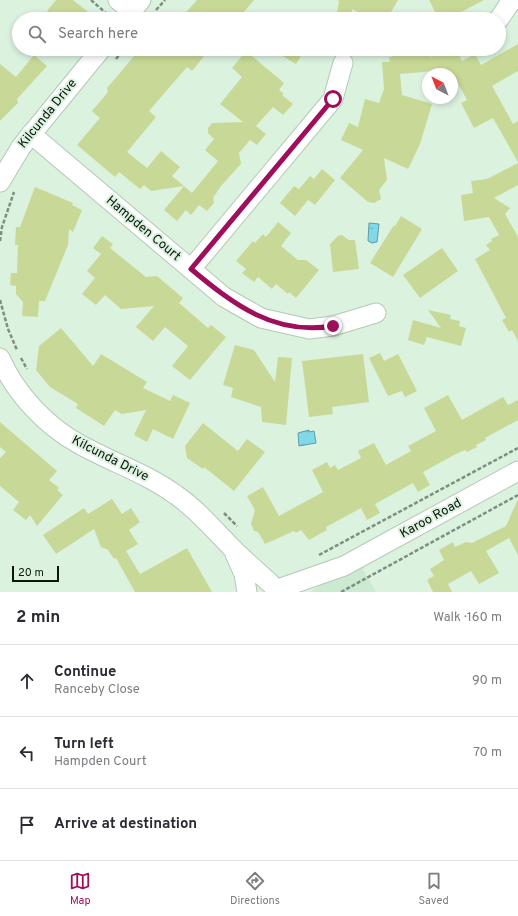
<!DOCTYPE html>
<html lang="en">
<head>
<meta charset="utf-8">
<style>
	:root { --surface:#fff; --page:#f7f7f7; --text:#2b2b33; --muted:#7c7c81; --line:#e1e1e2; --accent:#9e0e5a }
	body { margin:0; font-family:Overpass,sans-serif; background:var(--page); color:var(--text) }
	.compass { position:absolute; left:422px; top:68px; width:36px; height:36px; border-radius:50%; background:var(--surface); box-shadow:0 2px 6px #0003; rotate:318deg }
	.scale { position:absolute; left:12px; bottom:10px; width:47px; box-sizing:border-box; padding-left:4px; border:2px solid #0d150e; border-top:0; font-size:11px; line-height:14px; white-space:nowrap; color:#0d150e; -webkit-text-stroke:3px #dbf2df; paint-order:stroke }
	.stop { position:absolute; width:12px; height:12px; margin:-9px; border:3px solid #9e0e5a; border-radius:50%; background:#fff }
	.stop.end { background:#9e0e5a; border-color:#fff; box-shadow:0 1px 4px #0008 }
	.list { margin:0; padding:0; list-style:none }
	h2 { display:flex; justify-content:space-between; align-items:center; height:52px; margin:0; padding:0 16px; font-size:17px }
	h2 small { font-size:13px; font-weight:400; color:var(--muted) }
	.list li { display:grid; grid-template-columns:26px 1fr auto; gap:12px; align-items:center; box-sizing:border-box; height:72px; padding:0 16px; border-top:1px solid var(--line) }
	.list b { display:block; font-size:15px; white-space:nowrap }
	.list p { margin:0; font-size:13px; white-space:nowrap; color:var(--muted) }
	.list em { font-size:13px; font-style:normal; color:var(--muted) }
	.icon { flex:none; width:22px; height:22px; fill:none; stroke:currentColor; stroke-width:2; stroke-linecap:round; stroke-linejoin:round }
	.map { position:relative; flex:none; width:518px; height:592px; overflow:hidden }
	.search { position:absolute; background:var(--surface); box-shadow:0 2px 6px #0003; left:12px; right:12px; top:12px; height:44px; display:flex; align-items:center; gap:10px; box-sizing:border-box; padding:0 14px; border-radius:22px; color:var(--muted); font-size:15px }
	.sheet { height:268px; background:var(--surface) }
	nav { display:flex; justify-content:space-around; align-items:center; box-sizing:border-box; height:56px; border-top:1px solid var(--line); background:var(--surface); font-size:11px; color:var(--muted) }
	nav a { display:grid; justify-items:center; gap:2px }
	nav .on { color:var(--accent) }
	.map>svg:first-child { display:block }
	.built { fill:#cce9d1 }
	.water { fill:url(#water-ripples); stroke:#5e9ea7 }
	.building { fill:#c8d997 }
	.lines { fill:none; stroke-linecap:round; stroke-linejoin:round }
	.minor-casing { stroke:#b3c9b7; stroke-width:21 }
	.path { stroke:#7e8e80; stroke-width:2.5; stroke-dasharray:4 2; stroke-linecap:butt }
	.minor { stroke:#fff; stroke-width:19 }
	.route { stroke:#9e0e5a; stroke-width:5 }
	.labels { text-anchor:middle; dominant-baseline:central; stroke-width:4; stroke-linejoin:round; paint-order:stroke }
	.street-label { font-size:13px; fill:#0d150e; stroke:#dbf2df }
</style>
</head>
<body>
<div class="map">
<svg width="518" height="592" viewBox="0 0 518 592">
	<defs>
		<pattern id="water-ripples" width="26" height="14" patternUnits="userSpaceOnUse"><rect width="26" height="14" fill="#80d8e9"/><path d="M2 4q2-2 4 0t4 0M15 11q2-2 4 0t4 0" fill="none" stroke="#6db8c7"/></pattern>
	</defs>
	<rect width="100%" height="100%" fill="#dbf2df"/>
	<path class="built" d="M357,559L376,592H311L344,566Z"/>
	<path class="water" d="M369,223L379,224L377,242L372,243L368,241Z
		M309,430V432L314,431L316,443L299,446L298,433Z"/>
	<path class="building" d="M56,0H73L97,19H57L47,11Z
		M197,0H254L238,19H180Z
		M337,0H398L387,19H372L352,9L351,15L337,13L339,1Z
		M429,0H484L448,19H439Z
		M518,44V71L492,86L513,124L518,121V162L493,118L474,128L461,103L467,100L453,74H448L446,70L400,74L402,95L432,104L420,144L408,169L384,158L387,180L379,190L381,199L374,203L368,202L340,178L363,150L341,140L349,123L358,127L365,99L379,103L384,89L382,62H390L389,57H392L391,49H430L431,57L445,49H456L462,61L475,54L481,65Z
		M140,49H198L205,55L192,71L187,67L149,111L156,117L127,152L147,168L161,151L180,167L172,176L192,193L218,161L205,150L214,139L208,133V128L212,123L243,122L220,104L242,77L232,68L246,51L284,83L279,90L284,94L282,95L293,104L283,115L273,107L256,126L266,134L257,145L250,140L239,153L241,164L221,186L213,198L214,203L207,211L199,205L191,215L186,210L177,221L164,210L184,186L151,191L144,185L140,189L119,172L115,177L77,145L100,118L92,111L108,92L107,88Z
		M271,49H305L296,64Z
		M34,55L47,66L17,99L18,103L0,121V64L16,77Z
		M518,163V185L494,198L510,208L505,214L518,237V341L512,330L509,332L502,320L506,318L475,259L490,250L486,245L492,241L491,239L499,235L489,217L464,221L461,195L473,193L471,181L487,179Z
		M322,169L335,180L315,205L308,200L295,216L280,203L294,186L299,189L310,176L314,179Z
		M35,187L73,203L72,205L82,210L73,232L69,229L68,245L45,301H39L38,317L22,316L23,302L16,294V286L10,285L11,273H17L18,245H15L16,227H20Z
		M401,216L422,229L393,277L370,263L394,225L395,226Z
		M278,222L291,233L281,246L298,260H306L319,270L296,298L289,292L288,294L276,284L272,289L258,277L254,282L242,273L246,269L236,261L253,241L255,243L263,234L266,237Z
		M342,235L349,240H355L359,269L333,272L330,244L338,236Z
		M102,236L113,244L110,248L146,277L157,276L183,298L179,303L208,328L211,325L226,337L190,380L172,366L188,346L165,327L153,341L136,327L154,306L121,309L105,295L96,305L82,294L95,278L87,271L101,254L93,248Z
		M442,248L458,271L420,298L403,275Z
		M428,310L451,315L450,319L460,321L459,326L466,328L461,346L427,337L424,345L408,340L413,320L441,328Z
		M61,328L93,366L101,354L147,382L143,388L170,401L173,395L190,403L173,439L153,429L147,442L134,435L146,410L122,414L115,410L104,426L76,408L78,404L50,387L36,370L39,346Z
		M235,345L254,350L275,382L278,357L292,358L286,425L262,422L261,407L231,397L233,388L223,385Z
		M380,353L384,361L398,354L417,391L405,397L402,391L388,396L369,358Z
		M363,354L369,402L332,407L333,414L309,417L302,361Z
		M448,395L462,420L503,397L508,405L518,400V420L485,438L486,440L476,445L477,447L467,452L465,450L454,455L423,472L430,485L418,492L413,483L375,504L380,513L367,520L361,508L326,527L327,530L309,540L301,530L296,533L294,531L265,544L258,532L254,531L251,524L255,510L247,496L263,487L279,516L323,492L312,470L327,462L330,468L335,465L338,470L361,458L358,451L374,443L386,465L411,451L408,446L436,431L424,408Z
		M0,422L57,471L49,480L59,488L57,490L63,495L37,526L30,515L26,520L13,510L19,502L0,486V458L6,452L0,447Z
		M203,423L238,451L247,439L265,452L234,491L204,467L203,469L187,458L185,446Z
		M112,499L122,514L131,508L140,522L129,530L138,544L126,551L140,574L187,548L212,592H135L116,558L114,559L108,550L101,547L94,529L56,554L43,535L84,508L88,514Z
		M518,499V555L509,538L486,551L499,573L479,584L471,571L448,584L452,592H433L427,580L434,576L430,569L444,560L439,550L453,542L455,547L466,542L472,543L506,526Z"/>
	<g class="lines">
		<g class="minor-casing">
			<path id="minor" d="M118,0L132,11
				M125,19L141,0
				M499,19L512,0
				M31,134L224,297L261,318L309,329L333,326L376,313
				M0,182L21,147L101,49
				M191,269L333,99L343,63
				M0,358C15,393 46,426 79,444C111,462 146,473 176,495C198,510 214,530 233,549C245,561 258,572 271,584
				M235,554L244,574L247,592
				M281,588L344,566L518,471"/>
		</g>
		<path class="path" d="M91,0L107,14L103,19
			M156,10L165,0
			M116,59L124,49
			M0,241L2,227L14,192
			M0,300L8,329L17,350
			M21,358L27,369
			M224,513L237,526
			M319,555L518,448
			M341,592L518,495"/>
		<use href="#minor" class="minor"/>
	</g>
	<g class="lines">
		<path class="route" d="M333,99L191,269C233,304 274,336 333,326"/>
	</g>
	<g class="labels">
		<g class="street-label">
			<text transform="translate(48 114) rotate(-51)">Kilcunda Drive</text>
			<text transform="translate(143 229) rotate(40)">Hampden Court</text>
			<text transform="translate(110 459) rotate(27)">Kilcunda Drive</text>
			<text transform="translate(431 519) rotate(-29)">Karoo Road</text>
		</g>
	</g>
</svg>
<svg class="compass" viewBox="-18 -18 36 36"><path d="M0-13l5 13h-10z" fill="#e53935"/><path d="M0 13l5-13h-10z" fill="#7c7c81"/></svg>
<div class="scale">20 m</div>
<div class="stop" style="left:333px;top:99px"></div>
<div class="stop end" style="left:333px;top:326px"></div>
<div class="search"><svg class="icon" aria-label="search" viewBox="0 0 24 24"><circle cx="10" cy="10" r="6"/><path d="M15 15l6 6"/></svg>Search here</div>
</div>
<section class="sheet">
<h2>2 min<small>Walk · 160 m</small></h2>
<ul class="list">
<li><svg class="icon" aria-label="ahead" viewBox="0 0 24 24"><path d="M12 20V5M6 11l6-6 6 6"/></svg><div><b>Continue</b><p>Ranceby Close</p></div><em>90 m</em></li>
<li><svg class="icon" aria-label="left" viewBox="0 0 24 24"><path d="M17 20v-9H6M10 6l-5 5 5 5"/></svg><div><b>Turn left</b><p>Hampden Court</p></div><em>70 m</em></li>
<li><svg class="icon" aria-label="arrive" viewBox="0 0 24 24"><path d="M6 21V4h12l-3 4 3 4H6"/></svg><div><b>Arrive at destination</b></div></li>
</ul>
</section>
<nav>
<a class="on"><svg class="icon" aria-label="map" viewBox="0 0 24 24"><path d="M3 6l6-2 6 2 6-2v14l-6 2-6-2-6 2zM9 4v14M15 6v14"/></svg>Map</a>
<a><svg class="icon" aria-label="directions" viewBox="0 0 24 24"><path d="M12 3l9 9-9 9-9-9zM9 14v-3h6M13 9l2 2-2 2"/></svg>Directions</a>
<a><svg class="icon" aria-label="saved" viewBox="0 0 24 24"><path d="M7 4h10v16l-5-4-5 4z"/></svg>Saved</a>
</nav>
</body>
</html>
